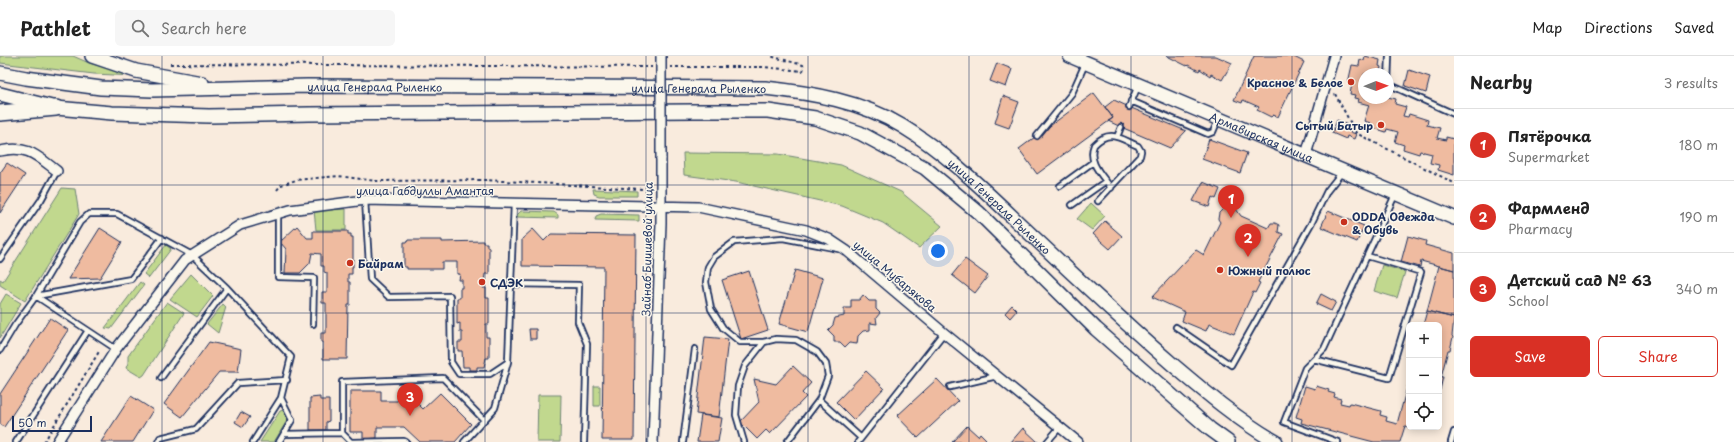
<!DOCTYPE html>
<html lang="en">
<head>
<meta charset="utf-8">
<style>
	:root { --surface:#fff; --page:#f6f6f6; --text:#222; --muted:#767676; --line:#e0e0e0; --accent:#d93025 }
	body { margin:0; font-family:"Playpen Sans",sans-serif; background:var(--page); color:var(--text) }
	.controls { position:absolute; right:12px; bottom:12px; display:grid; overflow:hidden; border-radius:6px; box-shadow:0 2px 10px #0003 }
	.controls button { width:36px; height:36px; display:grid; place-items:center; padding:0; border:0; border-bottom:1px solid var(--line); background:var(--surface); color:var(--text); font:20px sans-serif }
	.compass { position:absolute; left:1358px; top:12px; width:36px; height:36px; border-radius:50%; background:var(--surface); box-shadow:0 2px 10px #0003; rotate:89deg }
	.scale { position:absolute; left:12px; bottom:10px; width:80px; box-sizing:border-box; padding-left:4px; border:2px solid #1b2f5e; border-top:0; font-size:11px; line-height:14px; white-space:nowrap; color:#1b2f5e; -webkit-text-stroke:3px #fbf7ec; paint-order:stroke }
	.you { position:absolute; left:938px; top:195px; width:14px; height:14px; margin:-10px; border:3px solid #fff; border-radius:50%; background:#1a73e8; box-shadow:0 0 0 6px #1a73e833 }
	.badge { display:grid; place-items:center; width:26px; height:26px; border-radius:50%; background:var(--accent); color:#fff; font-size:13px; font-weight:700 }
	.pin { position:absolute; translate:-50% -33px; filter:drop-shadow(0 1px 2px #0008) }
	.pin::after { content:''; position:absolute; top:21px; width:14px; height:12px; background:inherit; clip-path:polygon(0 0,100% 0,50% 100%) }
	.list { margin:0; padding:0; list-style:none }
	h2 { display:flex; justify-content:space-between; align-items:center; height:52px; margin:0; padding:0 16px; font-size:17px }
	h2 small { font-size:13px; font-weight:400; color:var(--muted) }
	.list li { display:grid; grid-template-columns:26px 1fr auto; gap:12px; align-items:center; box-sizing:border-box; height:72px; padding:0 16px; border-top:1px solid var(--line) }
	.list b { display:block; font-size:15px; white-space:nowrap }
	.list p { margin:0; font-size:13px; white-space:nowrap; color:var(--muted) }
	.list em { font-size:13px; font-style:normal; color:var(--muted) }
	.actions { display:flex; gap:8px; padding:12px 16px }
	.actions a { flex:1; padding:9px 0; border:1px solid var(--accent); border-radius:6px; text-align:center; font-size:14px; color:var(--accent) }
	.actions .main { background:var(--accent); color:#fff }
	.icon { flex:none; width:22px; height:22px; fill:none; stroke:currentColor; stroke-width:2; stroke-linecap:round; stroke-linejoin:round }
	.map { position:relative; flex:none; width:1454px; height:386px; overflow:hidden }
	header { display:flex; align-items:center; gap:24px; box-sizing:border-box; height:56px; padding:0 20px; background:var(--surface); border-bottom:1px solid var(--line) }
	header strong { font-size:19px }
	nav { display:flex; gap:22px; margin-inline-start:auto; font-size:14px }
	.search { width:280px; height:36px; background:var(--page); display:flex; align-items:center; gap:10px; box-sizing:border-box; padding:0 14px; border-radius:6px; color:var(--muted); font-size:15px }
	main { display:flex }
	aside { flex:1; background:var(--surface) }
	.map>svg:first-child { display:block }
	.green { fill:#c1d88e; stroke:#6e8476 }
	.building { fill:#efbba0; stroke:#1b2f5e }
	.lines { fill:none; stroke-linecap:round; stroke-linejoin:round }
	.lane-casing { stroke:#1b2f5e; stroke-width:8 }
	.street-casing { stroke:#1b2f5e; stroke-width:12 }
	.secondary-casing { stroke:#1b2f5e; stroke-width:16 }
	.primary-casing { stroke:#1b2f5e; stroke-width:18 }
	.path { stroke:#1b2f5e; stroke-width:2; stroke-dasharray:3 3; stroke-linecap:butt }
	.lane { stroke:#fbf7ec; stroke-width:4.5 }
	.street { stroke:#fbf7ec; stroke-width:9 }
	.secondary { stroke:#fbf7ec; stroke-width:13 }
	.primary { stroke:#fbf7ec; stroke-width:15 }
	.street-bridge-casing { stroke:#1b2f5e; stroke-width:12; stroke-linecap:butt }
	.street-bridge { stroke:#fbf7ec; stroke-width:9 }
	.grid { fill:none; stroke:#1b2f5e; stroke-width:1; stroke-opacity:0.55 }
	.poi-dot { fill:#c8321e; stroke:#fbf7ec; stroke-width:1.5 }
	.labels { text-anchor:middle; dominant-baseline:central; stroke-width:3; stroke-linejoin:round; paint-order:stroke }
	.poi-label { font-size:11px; font-weight:bold; fill:#1b2f5e; stroke:#fbf7ec; text-anchor:start }
	.street-label { font-size:11px; fill:#1b2f5e; stroke:#fbf7ec }
</style>
</head>
<body>
<header>
<strong>Pathlet</strong>
<div class="search"><svg class="icon" aria-label="search" viewBox="0 0 24 24"><circle cx="10" cy="10" r="6"/><path d="M15 15l6 6"/></svg>Search here</div>
<nav><a>Map</a><a>Directions</a><a>Saved</a></nav>
</header>
<main>
<div class="map">
<svg width="1454" height="386" viewBox="0 0 1454 386">
	<rect width="100%" height="100%" fill="#f9ebdd"/>
	<filter id="ink" filterUnits="userSpaceOnUse"><feTurbulence type="fractalNoise" baseFrequency=".025" numOctaves="2"/><feDisplacementMap in="SourceGraphic" scale="8" xChannelSelector="R" yChannelSelector="G"/><feConvolveMatrix kernelMatrix="1 2 1 2 8 2 1 2 1" color-interpolation-filters="sRGB"/></filter>
	<g filter="url(#ink)">
		<path class="green" d="M0,0H73L89,7L134,20L94,18L0,7Z
			M683,97L778,98L841,109L901,136L942,170L919,192L883,167L842,150L736,126L684,119Z
			M62,132L75,133L79,158L25,245L0,229V223L3,225Z
			M593,133L637,135V140H599L594,138Z
			M1091,147L1105,160L1092,174L1077,163Z
			M346,153V174H316L314,154Z
			M521,155L554,156L558,159V162L515,161Z
			M601,158L639,159V165L595,164L596,160Z
			M166,189L171,193L149,222L144,218Z
			M1382,209L1405,216L1397,242L1374,235Z
			M191,218L213,240L197,261L170,243Z
			M140,226L144,229L111,273L105,272Z
			M6,238L21,247L0,282V248Z
			M167,246L184,257L144,319L141,321L126,312L128,307V300Z
			M223,248L226,251L218,277L207,268Z
			M594,330H600V350H594Z
			M538,339H561L560,386H537Z
			M284,354L288,363L274,386H260L280,355Z"/>
		<path class="building" d="M1167,0H1216L1232,7L1222,24L1211,18L1210,20L1200,13L1199,15L1188,9L1187,10Z
			M1254,0H1292L1304,6L1278,61L1273,59L1271,61L1257,54L1259,51L1243,44L1242,47L1234,44Z
			M1365,0L1380,4L1379,10L1381,11L1380,16H1382L1381,18H1364V42L1388,41L1396,43L1395,48L1406,51L1403,60L1408,61L1409,58L1428,64L1427,69L1440,72L1437,82L1446,84V81L1454,83V119L1438,114L1439,109L1430,107L1432,98L1420,95L1419,98L1403,93L1404,89L1395,86L1398,76L1387,73L1386,76L1370,71L1371,67L1364,65L1369,49L1358,46L1359,43L1354,42L1355,39L1350,38L1352,28L1348,27L1352,9L1359,10L1360,3L1364,4Z
			M997,7L1012,13L1006,31L990,25Z
			M1409,14L1430,21L1426,37L1405,30Z
			M1094,37L1113,62L1037,118L1019,93Z
			M1003,40L1019,46L1009,72L995,67Z
			M1114,44L1129,51L1186,75L1170,92L1121,71L1108,65L1113,62L1105,51Z
			M1337,64L1352,71L1350,76L1356,78L1354,83L1347,80L1346,83L1332,77Z
			M1209,83L1247,97L1240,117L1202,103Z
			M7,107L25,119L0,157V117Z
			M1203,126L1220,133L1216,143L1212,141L1209,151L1193,145Z
			M1226,150L1236,153L1241,160L1268,172L1271,167H1275L1279,169L1278,176L1283,178L1258,226L1260,227L1255,237L1253,236L1234,278L1209,268L1206,275L1182,265L1185,256L1152,241L1196,194L1204,199L1220,166L1218,163L1219,157Z
			M1328,155L1364,170L1357,186L1321,171Z
			M1105,165L1122,180L1110,193L1093,178Z
			M297,170L307,182H313V175H348V178H351V181H353V211H352V218H348V226H350V249H348L347,303H323V286H321V277H326V247H322V236H327V217L324,216V210H321V198L312,197L310,207L300,217H285L286,193L280,186Z
			M100,172L122,186L100,222L68,223Z
			M533,173L544,185L551,178L636,179L634,384H602L604,211L522,210V183Z
			M1408,180L1426,185L1425,189L1454,197V214L1421,205L1420,211L1401,206Z
			M408,184H442V186L483,185V187H487V191H489V218H485L483,232H486V242H489V268H486V281H489V302H486L484,311H477V314H469V311H463L462,295H458V286H462V276H460V267L457,268V242H460V232H462V224H459L460,218H457V206H442V213H407V211H404V186H407Z
			M965,203L988,220L975,237L952,219Z
			M1439,210L1454,214V262L1427,255Z
			M795,214L823,222L808,276L779,268Z
			M749,215L768,274L741,283L722,224Z
			M1321,238L1336,246L1331,255L1316,248Z
			M863,239L869,245H876V253L880,257L876,262L877,268L870,267V274L863,275L858,280L857,288L849,287L845,291L840,286H834V280L828,274L833,269L835,262L844,260V252H851V244H859Z
			M1012,249L1017,254L1010,262L1005,257Z
			M1427,255L1454,262L1452,280L1453,281L1450,294H1448L1441,321H1443L1440,334L1439,269H1423Z
			M50,262L68,274L4,371L0,368V338Z
			M529,273H536V283H530Z
			M705,281L728,283L719,361L696,358Z
			M209,286L241,293L238,316H219L182,361L164,348Z
			M793,310L811,327L802,337L806,341L770,378L766,374L757,383L740,366L759,346L754,323L776,328Z
			M866,315L884,332L854,364L836,346Z
			M937,323L958,345L918,382L897,360Z
			M1409,324V371H1414L1413,372L1405,370L1400,386H1374L1301,367L1302,363L1296,361L1305,330L1315,333L1316,330L1329,334L1328,336L1335,338L1334,341L1341,343L1340,347L1349,349L1350,347L1381,355L1380,359L1387,361L1386,365L1397,368Z
			M350,335H381V345H397L406,336L423,353L440,337L471,368L455,386H420L404,371H377V382L363,383V376H350Z
			M131,340L153,354L133,386H101Z
			M320,341V344H329V365L326,366V374H310V342Z
			M241,356L250,361L243,371L235,366Z
			M701,359L722,362L718,386H697Z
			M967,370L978,380L980,377L986,383L984,386H952Z
			M1023,372L1038,386H1011Z"/>
		<g class="lines">
			<g class="lane-casing">
				<path id="lane" d="M1389,0L1388,28L1454,58
					M1131,45L1208,78L1213,76L1218,64
					M1129,51L1138,30
					M1037,80L1072,37L1085,8
					M1117,81L1121,71
					M1060,130L1093,106
					M365,144L370,223L389,241L450,240L451,306L459,318H490L508,306L514,147
					M1098,145L1140,100L1141,95L1138,90C1121,83 1110,72 1094,89C1087,106 1102,119 1111,132
					M1072,149L1106,125
					M278,158V221L314,222L313,268
					M0,203L41,144L57,115
					M510,228L579,229L578,266L587,288L584,386
					M36,240L131,223L162,182
					M36,240L116,293
					M1176,271L1231,309L1312,166L1327,135L1342,116
					M0,294L15,269L36,240L80,166L89,158H117L192,199L227,232L291,301L281,342L253,386
					M1314,303L1389,322L1421,216L1367,200
					M161,322L227,232
					M950,331L997,320
					M819,344L861,382
					M342,377V326L443,322L484,364
					M284,378L342,377L351,386L404,385L406,386
					M16,386L87,276
					M158,386L160,382L196,373L238,327L287,324
					M279,386L292,364L281,342
					M464,386L495,352L508,306
					M683,386L695,293
					M744,386L736,359L738,330L745,310L764,286
					M787,386L819,344L828,320L826,308L817,296L796,284L776,283L764,286H740L723,272L711,253L706,226L708,211L714,201L734,186L783,182L839,193
					M858,386L944,277
					M1047,386L1060,371
					M1338,386L1284,366L1305,312L1324,293L1395,139
					M1451,386L1454,376"/>
			</g>
			<g class="street-casing">
				<path id="street" d="M0,95C28,89 36,99 57,115
					M1306,99L1334,0
					M57,386L116,293L185,204L240,169L290,154L365,144L698,151L806,174L829,183L847,195L944,277L1078,386
					M653,386L661,167V102"/>
			</g>
			<g class="secondary-casing">
				<g id="secondary">
					<path d="M92,0L136,15L202,27"/>
					<path id="s1" d="M1070,0L1454,162"/>
					<path id="s2" d="M0,17L26,22L101,32L152,34L307,30L765,32C812,37 861,45 902,70C948,98 986,136 1024,172C1073,218 1121,264 1172,308C1205,336 1238,364 1276,386"/>
					<path d="M0,38L56,52L112,57L209,60L309,58L693,55H768L815,62L860,77L925,112L979,157L1096,273L1210,373L1228,386"/>
				</g>
			</g>
			<g class="primary-casing">
				<path id="primary" d="M0,57L56,52"/>
			</g>
			<path class="path" d="M170,8L652,11
				M670,11H763L802,15L804,13L803,9L770,0
				M1335,38L1356,77L1454,127
				M277,134L281,129L296,124L338,120L376,125L485,124L642,133
				M44,386L100,294"/>
			<use href="#lane" class="lane"/>
			<use href="#street" class="street"/>
			<use href="#secondary" class="secondary"/>
			<use href="#primary" class="primary"/>
			<g class="street-bridge-casing">
				<path id="street-bridge" d="M661,0V102"/>
			</g>
			<use href="#street-bridge" class="street-bridge"/>
		</g>
	</g>
	<path class="grid" d="M162,0V386M323,0V386M485,0V386M646,0V386M808,0V386M969,0V386M1131,0V386M1292,0V386M0,129H1454M0,257H1454"/>
	<g class="poi-dot">
		<circle cx="1351" cy="26" r="4"/>
		<circle cx="1381" cy="69" r="4"/>
		<circle cx="1344" cy="166" r="4"/>
		<circle cx="350" cy="207" r="4"/>
		<circle cx="1220" cy="214" r="4"/>
		<circle cx="482" cy="226" r="4"/>
	</g>
	<g class="labels">
		<g class="poi-label">
			<text x="1343" y="26" text-anchor="end">Красное &amp; Белое</text>
			<text x="1373" y="69" text-anchor="end">Сытый Батыр</text>
			<text x="1352" y="160">ODDA Одежда<tspan x="1352" dy="13">&amp; Обувь</tspan></text>
			<text x="358" y="207">Байрам</text>
			<text x="1228" y="214">Южный полюс</text>
			<text x="490" y="226">СДЭК</text>
		</g>
		<g class="street-label">
			<text stroke="none"><textPath href="#s2" startOffset="376">улица Генерала Рыленко</textPath></text>
			<text stroke="none"><textPath href="#s2" startOffset="700">улица Генерала Рыленко</textPath></text>
			<text stroke="none"><textPath href="#s1" startOffset="208">Армавирская улица</textPath></text>
			<text x="425" y="134">улица Габдуллы Амантая</text>
			<text stroke="none"><textPath href="#s2" startOffset="1036">улица Генерала Рыленко</textPath></text>
			<text transform="translate(647 193) rotate(-89)">Зайнаб Биишевой улица</text>
			<text transform="translate(895 220) rotate(40)">улица Мубарякова</text>
		</g>
	</g>
</svg>
<div class="controls">
<button>+</button>
<button>−</button>
<button><svg class="icon" aria-label="locate" viewBox="0 0 24 24"><circle cx="12" cy="12" r="6"/><path d="M12 2v4M12 18v4M2 12h4M18 12h4"/></svg></button>
</div>
<svg class="compass" viewBox="-18 -18 36 36"><path d="M0-13l5 13h-10z" fill="#e53935"/><path d="M0 13l5-13h-10z" fill="#767676"/></svg>
<div class="scale">50 m</div>
<div class="you"></div>
<div class="pin badge" style="left:1231px;top:162px">1</div>
<div class="pin badge" style="left:1248px;top:201px">2</div>
<div class="pin badge" style="left:410px;top:360px">3</div>
</div>
<aside>
<h2>Nearby<small>3 results</small></h2>
<ul class="list">
<li><span class="badge">1</span><div><b>Пятёрочка</b><p>Supermarket</p></div><em>180 m</em></li>
<li><span class="badge">2</span><div><b>Фармленд</b><p>Pharmacy</p></div><em>190 m</em></li>
<li><span class="badge">3</span><div><b>Детский сад № 63</b><p>School</p></div><em>340 m</em></li>
</ul>
<div class="actions"><a class="main">Save</a><a>Share</a></div>
</aside>
</main>
</body>
</html>
